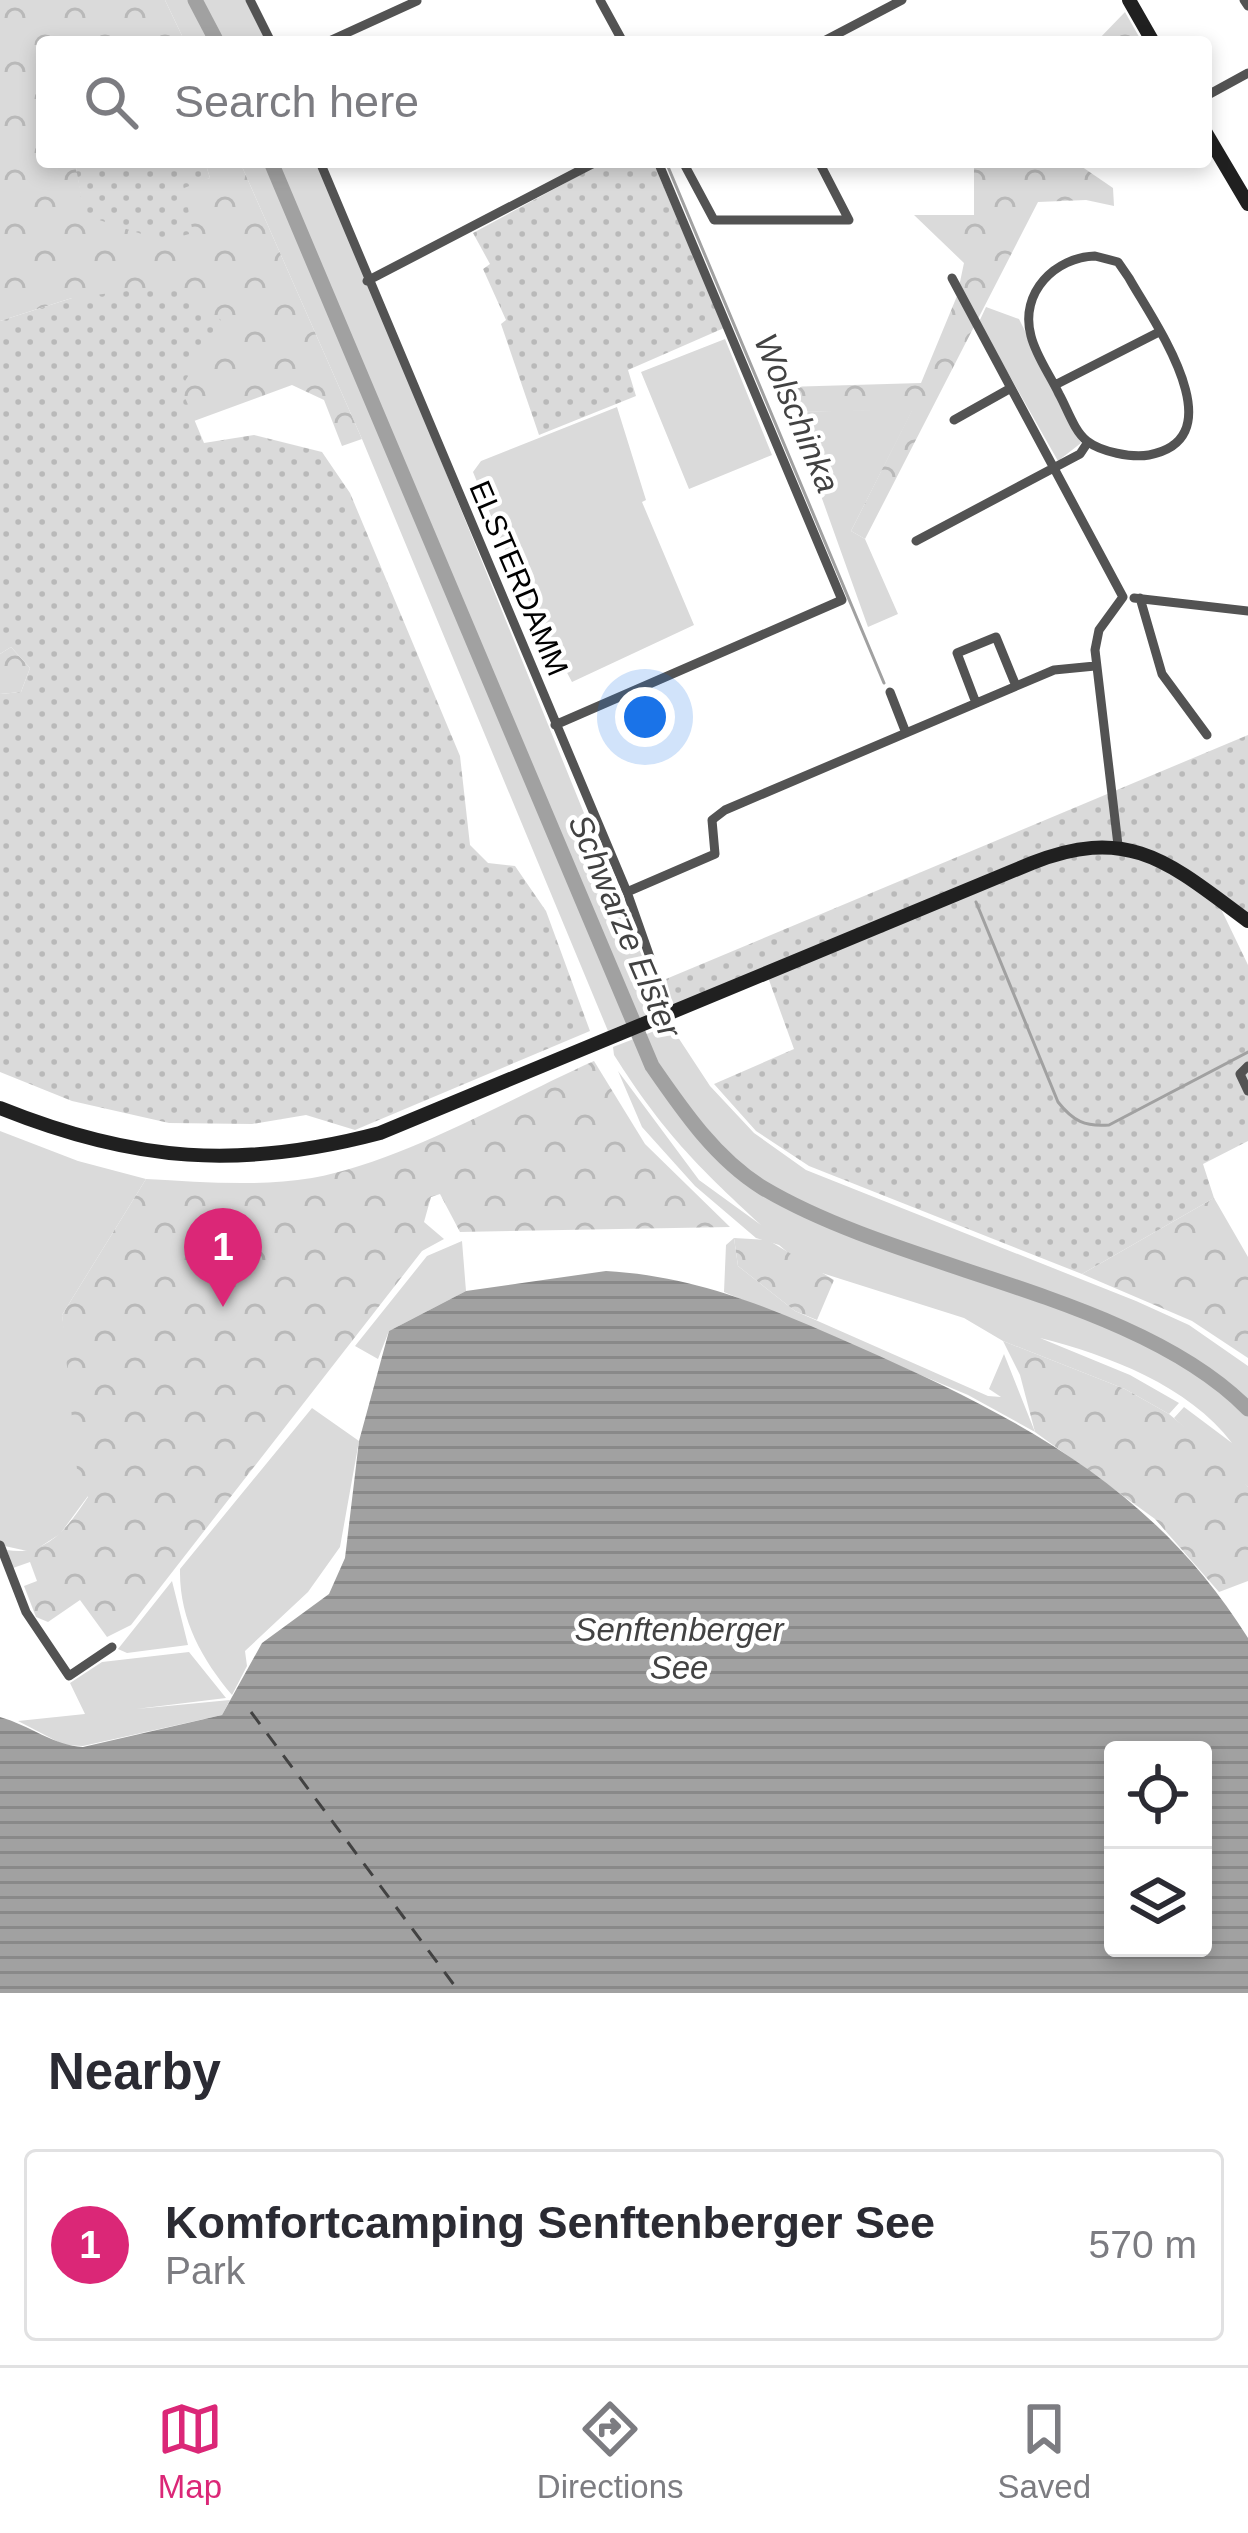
<!DOCTYPE html>
<html lang="en">
<head>
<meta charset="utf-8">
<style>
	:root { --surface:#fff; --page:#f7f7f7; --text:#2b2b33; --muted:#7c7c81; --line:#e1e1e2; --accent:#db2777 }
	body { margin:0; font-family:Helvetica,sans-serif; background:var(--page); color:var(--text) }
	.controls { position:absolute; right:36px; bottom:36px; display:grid; overflow:hidden; border-radius:12px; box-shadow:0 6px 18px #0003 }
	.controls button { width:108px; height:108px; display:grid; place-items:center; padding:0; border:0; border-bottom:3px solid var(--line); background:var(--surface); color:var(--text); font:60px sans-serif }
	.you { position:absolute; left:645px; top:717px; width:42px; height:42px; margin:-30px; border:9px solid #fff; border-radius:50%; background:#1a73e8; box-shadow:0 0 0 18px #1a73e833 }
	.badge { display:grid; place-items:center; width:78px; height:78px; border-radius:50%; background:var(--accent); color:#fff; font-size:39px; font-weight:700 }
	.pin { position:absolute; translate:-50% -99px; filter:drop-shadow(0 3px 6px #0008) }
	.pin::after { content:''; position:absolute; top:63px; width:42px; height:36px; background:inherit; clip-path:polygon(0 0,100% 0,50% 100%) }
	.list { margin:0; padding:0; list-style:none }
	h2 { display:flex; justify-content:space-between; align-items:center; height:156px; margin:0; padding:0 48px; font-size:51px }
	h2 small { font-size:39px; font-weight:400; color:var(--muted) }
	.list li { display:grid; grid-template-columns:78px 1fr auto; gap:36px; align-items:center; box-sizing:border-box; height:192px; margin:0 24px 24px; padding:0 24px; border:3px solid var(--line); border-radius:12px }
	.list b { display:block; font-size:45px; white-space:nowrap }
	.list p { margin:0; font-size:39px; white-space:nowrap; color:var(--muted) }
	.list em { font-size:39px; font-style:normal; color:var(--muted) }
	.icon { flex:none; width:66px; height:66px; fill:none; stroke:currentColor; stroke-width:2; stroke-linecap:round; stroke-linejoin:round }
	.map { position:relative; flex:none; width:1248px; height:1993px; overflow:hidden }
	.search { position:absolute; background:var(--surface); box-shadow:0 6px 18px #0003; left:36px; right:36px; top:36px; height:132px; display:flex; align-items:center; gap:30px; box-sizing:border-box; padding:0 42px; border-radius:12px; color:var(--muted); font-size:45px }
	.sheet { height:372px; background:var(--surface) }
	nav { display:flex; justify-content:space-around; align-items:center; box-sizing:border-box; height:168px; border-top:3px solid var(--line); background:var(--surface); font-size:33px; color:var(--muted) }
	nav a { display:grid; justify-items:center; gap:6px }
	nav .on { color:var(--accent) }
	.map>svg:first-child { display:block }
	.grass { fill:#dadada }
	.forest { fill:url(#forest-crowns) }
	.garden { fill:url(#garden-dots) }
	.water { fill:url(#water-rules); fill-rule:evenodd }
	.lines { fill:none; stroke-linecap:round; stroke-linejoin:round }
	.stream { stroke:#a1a1a1; stroke-width:3 }
	.river { stroke:#a1a1a1; stroke-width:15 }
	.ferry { stroke:#424242; stroke-width:3; stroke-dasharray:15 12; stroke-linecap:butt }
	.street { stroke:#535353; stroke-width:9 }
	.secondary { stroke:#202020; stroke-width:14 }
	.labels { text-anchor:middle; dominant-baseline:central; stroke-width:9; stroke-linejoin:round; paint-order:stroke }
	.street-label { font-size:30px; fill:#000; stroke:#fff }
	.water-label { font-size:33px; font-style:italic; fill:#424242; stroke:#fff }
</style>
</head>
<body>
<div class="map">
<svg width="1248" height="1993" viewBox="0 0 1248 1993">
	<defs>
		<pattern id="forest-crowns" width="20" height="18" patternUnits="userSpaceOnUse" patternTransform="scale(3)"><rect width="20" height="18" fill="#dadada"/><path d="M2 6a3 3 0 1 1 6 0M12 15a3 3 0 1 1 6 0" fill="none" stroke="#b9b9b9"/></pattern>
		<pattern id="garden-dots" width="8" height="8" patternUnits="userSpaceOnUse" patternTransform="scale(3)"><rect width="8" height="8" fill="#dadada"/><path d="M2 2h.1M6 6h.1" fill="none" stroke="#b9b9b9" stroke-width="1.8" stroke-linecap="round"/></pattern>
		<pattern id="water-rules" width="6" height="5" patternUnits="userSpaceOnUse" patternTransform="scale(3)"><rect width="6" height="5" fill="#a1a1a1"/><path d="M0 2.5h6" fill="none" stroke="#898989"/></pattern>
	</defs>
	<rect width="100%" height="100%" fill="#fff"/>
	<path class="grass" d="M165,0H250L271,42H185Z
		M240,162H320L663,1008L608,1031L362,439Z
		M986,307L1019,319L1081,443L1058,461L979,322Z
		M725,339L772,455L689,489L641,372Z
		M617,407L646,500L642,502L694,625L572,682L517,579L473,472L481,461Z
		M913,409L851,531L865,539L898,614L868,627L791,412Z
		M670,1025L710,1086L754,1133L806,1170L1136,1301L1189,1325L1248,1366V1487L1174,1418L1184,1407L1232,1443C1189,1386 1108,1355 1040,1338L1130,1375L1179,1403L1169,1414L1125,1389L1003,1341L964,1318L806,1268L779,1245L756,1238L695,1186L642,1127L618,1071L699,1180L761,1225C696,1165 663,1132 614,1055L613,1047Z
		M0,1131L78,1161L146,1179L62,1315L88,1496L60,1534L32,1552L0,1545Z
		M734,1238L738,1266L795,1311L988,1396L1001,1397L989,1389L1004,1354L1035,1432L968,1395L724,1292L726,1245Z
		M462,1241L466,1291L389,1331L378,1359L355,1346L427,1256Z
		M312,1408L359,1441L340,1547L308,1592L245,1651L247,1666L232,1695C202,1659 179,1619 180,1569Z
		M172,1581L188,1645L127,1653L118,1649Z
		M189,1652L226,1698L136,1709L230,1700L222,1715L83,1746L64,1745L18,1721L85,1714L70,1683L102,1662Z"/>
	<path class="forest" d="M0,0H165L185,42H42V162H75L85,215L210,178L205,162H240L362,439L342,446L324,400L292,385L194,421L180,389L72,298L0,321Z
		M1125,12L1142,42H1096Z
		M974,162H1075L1113,188L1114,206L1086,200L1038,202L865,539L851,531L912,410L791,412L785,387L921,383L957,296L964,263L914,215H974Z
		M11,647L30,668L21,692L0,694V654Z
		M594,1061L645,1144L730,1227L460,1232L440,1194L431,1197L424,1222L444,1239L422,1251L131,1625L107,1637L80,1600L48,1622L36,1617L24,1586L37,1581L30,1562L13,1568L7,1550C47,1557 68,1527 88,1497L78,1480L62,1315L146,1179C201,1182 258,1187 312,1178C402,1162 509,1099 594,1061Z
		M1214,1198L1248,1257V1358L1192,1321L1082,1274Z
		M734,1238L768,1240L834,1280L817,1320L795,1311L738,1266Z
		M1003,1341L1125,1389L1169,1414L1229,1464L1248,1487V1581L1219,1592L1155,1519L1035,1432L1020,1375Z"/>
	<path class="garden" d="M75,162H205L210,178L184,188L193,233L163,241L84,215Z
		M604,162H653L724,328L628,370L636,396L539,435L501,324L506,320L483,269L490,264L473,233Z
		M173,285L221,320L181,388L204,443L254,435L322,452L350,493L460,756L470,845L488,863L515,866L546,911L590,1031L355,1130L306,1115L252,1124L169,1123L72,1101L0,1072V694L21,692L30,668L11,647L0,654V321L72,298Z
		M1248,735V913L1228,899L1222,911L1248,965V1141L1203,1164L1214,1198L1082,1274L809,1166L756,1131L714,1084L794,1049L765,969L674,1008L666,979Z"/>
	<path class="water" d="M606,1271C698,1276 776,1310 859,1347C1017,1417 1153,1486 1248,1638V1993H0V1717C29,1725 55,1746 83,1747L222,1715L262,1643L329,1594L345,1558L359,1441L389,1331L466,1291ZM1113,1750H1203V1948H1113Z"/>
	<g class="lines">
		<path class="stream" d="M666,162L884,683
			M976,902L1058,1102C1073,1121 1085,1127 1109,1125L1248,1052"/>
		<path class="river" d="M195,0L217,42
			M271,162L652,1066C683,1111 716,1159 763,1188C902,1271 1136,1295 1248,1409"/>
		<path class="ferry" d="M251,1712L460,1993"/>
		<path class="street" d="M250,0L271,42
			M600,0L623,42
			M1244,0L1248,6
			M327,42L417,1
			M822,42L902,0
			M1206,96L1248,73
			M320,162L627,892L670,1014
			M683,162L714,220H849L819,162
			M1095,256L1118,262L1129,278C1151,318 1239,438 1149,455C1132,458 1101,452 1087,441C1074,431 1067,408 1059,394C1050,375 1036,356 1031,336C1019,292 1056,257 1095,256Z
			M952,278L1123,597
			M367,281L596,162
			M1055,385L1159,332
			M954,420L1011,388
			M916,541L1080,454L1088,442
			M1134,598L1248,611
			M1140,598L1162,674L1207,735
			M890,692L906,733
			M976,703L957,653L996,637L1016,686
			M555,725L842,600L658,162
			M1118,845L1095,650L1099,630L1123,597
			M627,892L715,854L712,820L725,810L1054,670L1095,666
			M1248,1066L1240,1074L1248,1091
			M0,1545L26,1612L69,1676L112,1647"/>
		<path class="secondary" d="M1129,0L1153,42
			M1206,133L1248,204
			M0,1108C134,1162 240,1170 380,1133L1032,863C1130,824 1171,864 1248,921"/>
	</g>
	<g class="labels">
		<g class="street-label">
			<text transform="translate(519 578) rotate(67)">ELSTERDAMM</text>
		</g>
		<g class="water-label">
			<text transform="translate(797 413) rotate(67)">Wolschinka</text>
			<text transform="translate(625 926) rotate(67)">Schwarze Elster</text>
			<text x="679" y="1629">Senftenberger<tspan x="679" dy="38">See</tspan></text>
		</g>
	</g>
</svg>
<div class="controls">
<button><svg class="icon" aria-label="locate" viewBox="0 0 24 24"><circle cx="12" cy="12" r="6"/><path d="M12 2v4M12 18v4M2 12h4M18 12h4"/></svg></button>
<button><svg class="icon" aria-label="layers" viewBox="0 0 24 24"><path d="M12 4l9 5-9 5-9-5zM3 14l9 5 9-5"/></svg></button>
</div>
<div class="you"></div>
<div class="pin badge" style="left:223px;top:1307px">1</div>
<div class="search"><svg class="icon" aria-label="search" viewBox="0 0 24 24"><circle cx="10" cy="10" r="6"/><path d="M15 15l6 6"/></svg>Search here</div>
</div>
<section class="sheet">
<h2>Nearby<small></small></h2>
<ul class="list">
<li><span class="badge">1</span><div><b>Komfortcamping Senftenberger See</b><p>Park</p></div><em>570 m</em></li>
</ul>
</section>
<nav>
<a class="on"><svg class="icon" aria-label="map" viewBox="0 0 24 24"><path d="M3 6l6-2 6 2 6-2v14l-6 2-6-2-6 2zM9 4v14M15 6v14"/></svg>Map</a>
<a><svg class="icon" aria-label="directions" viewBox="0 0 24 24"><path d="M12 3l9 9-9 9-9-9zM9 14v-3h6M13 9l2 2-2 2"/></svg>Directions</a>
<a><svg class="icon" aria-label="saved" viewBox="0 0 24 24"><path d="M7 4h10v16l-5-4-5 4z"/></svg>Saved</a>
</nav>
</body>
</html>
